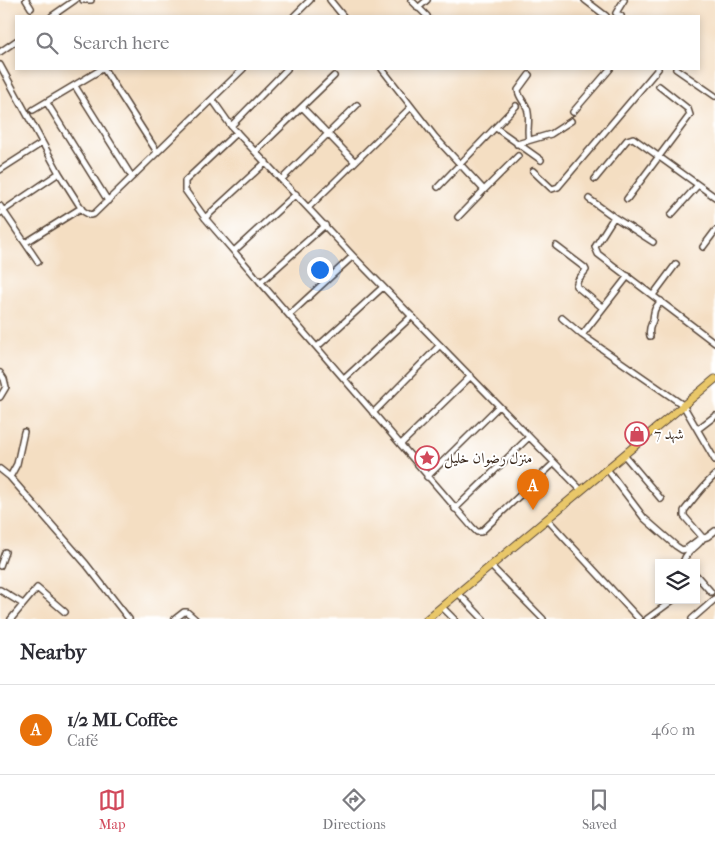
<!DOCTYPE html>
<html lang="en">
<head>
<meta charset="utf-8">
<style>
	:root { --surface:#fff; --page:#f7f7f7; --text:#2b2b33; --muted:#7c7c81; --line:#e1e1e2; --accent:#d1495b }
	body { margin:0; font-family:"IM FELL French Canon",Amiri,serif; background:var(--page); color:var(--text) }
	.controls { position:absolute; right:15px; bottom:15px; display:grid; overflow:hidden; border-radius:0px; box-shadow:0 2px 8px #0003 }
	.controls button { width:45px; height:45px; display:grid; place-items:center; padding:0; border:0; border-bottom:1px solid var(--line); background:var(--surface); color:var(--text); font:25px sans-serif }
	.you { position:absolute; left:319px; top:269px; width:18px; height:18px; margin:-12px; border:4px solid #fff; border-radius:50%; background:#1a73e8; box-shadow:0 0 0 8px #1a73e833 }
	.badge { display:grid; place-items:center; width:32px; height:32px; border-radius:50%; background:var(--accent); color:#fff; font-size:16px; font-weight:700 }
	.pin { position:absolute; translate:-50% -41px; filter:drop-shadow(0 1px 2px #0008) }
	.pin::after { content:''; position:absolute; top:26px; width:18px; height:15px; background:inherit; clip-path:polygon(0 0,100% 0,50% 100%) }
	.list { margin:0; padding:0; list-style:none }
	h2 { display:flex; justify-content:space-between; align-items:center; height:65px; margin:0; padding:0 20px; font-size:21px }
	h2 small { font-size:16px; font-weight:400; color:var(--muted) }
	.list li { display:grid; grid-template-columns:32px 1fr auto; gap:15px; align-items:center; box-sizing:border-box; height:90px; padding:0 20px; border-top:1px solid var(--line) }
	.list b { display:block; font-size:19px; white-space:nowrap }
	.list p { margin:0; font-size:16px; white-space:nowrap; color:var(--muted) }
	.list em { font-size:16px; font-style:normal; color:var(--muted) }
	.icon { flex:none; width:28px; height:28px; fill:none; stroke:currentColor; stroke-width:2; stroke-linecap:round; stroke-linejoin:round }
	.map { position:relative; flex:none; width:715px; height:619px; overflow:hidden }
	.search { position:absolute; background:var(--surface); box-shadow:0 2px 8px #0003; left:15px; right:15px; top:15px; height:55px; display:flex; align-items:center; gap:12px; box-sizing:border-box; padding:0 18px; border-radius:0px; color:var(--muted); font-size:19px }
	.sheet { height:155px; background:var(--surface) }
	nav { display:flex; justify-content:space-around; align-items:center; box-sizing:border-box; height:70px; border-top:1px solid var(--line); background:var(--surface); font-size:14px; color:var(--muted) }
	nav a { display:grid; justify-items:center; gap:2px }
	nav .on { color:var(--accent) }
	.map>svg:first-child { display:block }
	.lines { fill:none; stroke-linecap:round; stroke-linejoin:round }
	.minor-casing { stroke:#574537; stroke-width:8 }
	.major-casing { stroke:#574537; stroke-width:9 }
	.minor { stroke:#fff; stroke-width:5 }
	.major { stroke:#e9c769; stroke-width:7 }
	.labels { text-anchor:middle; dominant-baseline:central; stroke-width:4; stroke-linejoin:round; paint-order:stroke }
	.poi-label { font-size:15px; fill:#3b2a1e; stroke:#fff; text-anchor:start }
</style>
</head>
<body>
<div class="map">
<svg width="715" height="619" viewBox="0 0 715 619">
	<rect width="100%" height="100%" fill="#fff"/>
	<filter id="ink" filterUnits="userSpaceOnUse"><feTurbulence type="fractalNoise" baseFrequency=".02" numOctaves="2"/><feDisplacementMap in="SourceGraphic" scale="10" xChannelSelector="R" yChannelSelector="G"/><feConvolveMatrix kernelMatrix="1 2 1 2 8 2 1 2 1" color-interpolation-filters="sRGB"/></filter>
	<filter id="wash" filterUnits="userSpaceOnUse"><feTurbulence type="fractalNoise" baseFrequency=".0096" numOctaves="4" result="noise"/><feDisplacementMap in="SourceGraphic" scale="20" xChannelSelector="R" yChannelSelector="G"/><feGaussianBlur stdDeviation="1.12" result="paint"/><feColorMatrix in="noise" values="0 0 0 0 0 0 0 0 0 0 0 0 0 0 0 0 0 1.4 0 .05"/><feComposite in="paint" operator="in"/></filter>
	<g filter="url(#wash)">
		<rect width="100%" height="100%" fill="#f4dec2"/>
	</g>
	<g filter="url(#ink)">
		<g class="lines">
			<g class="minor-casing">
				<path id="minor" d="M26,0L31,8
					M83,0H91
					M330,0L343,16
					M411,0L427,16
					M585,0L606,16
					M418,8L427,0
					M52,16L75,0
					M294,16L310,0
					M621,16L616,13L624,0
					M0,52L16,41
					M0,65L59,173L83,211L90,215L94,214L212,99
					M104,69L157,152
					M243,69L212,99L231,126L353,256L581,490
					M382,69L435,137L484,190L518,156
					M676,69L715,96
					M529,75L518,90C519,98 524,101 527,108C531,119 526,130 529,140
					M75,86L132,177
					M47,103L108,201
					M302,107L354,161
					M33,110L102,69
					M573,112L610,69
					M231,126L287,69
					M496,128L541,160
					M237,132L185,181V190L205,218L472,527L477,532H481L554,463
					M517,144L551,134L571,121
					M256,151L334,76
					M0,170L42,143
					M533,171L552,189L558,187L658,69
					M282,179L357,105
					M595,179L627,140L633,138L715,197
					M438,187L516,106
					M589,199L614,217L595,247L598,254L715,343
					M627,199L690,115L688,109L659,86
					M0,206L38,262
					M309,207L411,107
					M0,213L59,173
					M671,215L698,185
					M458,217L484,190
					M614,217L653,242
					M205,218L266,162
					M25,243L81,208
					M556,246L585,268L586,270L578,280L576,286L603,308
					M703,247L715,231
					M234,251L296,194
					M261,282L325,225
					M653,295L676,264
					M289,315L353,256
					M562,318L582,335L683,405L715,460
					M582,335L628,276
					M650,336C648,328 651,326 653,320C654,310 654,309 661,301
					M317,347L383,287
					M0,373L4,379L6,387L0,397
					M344,379L412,316
					M373,413L440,345
					M698,429L715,416
					M401,444L471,376
					M624,455L661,499
					M0,469L10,477L86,564L129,619
					M607,469L644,518L676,546L682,550L686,549L698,540L707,537L715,531
					M10,477L17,464L24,432
					M427,477L499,406
					M455,509L529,437
					M547,519L639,619
					M686,563L684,560C687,550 699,547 703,538L684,516V511C694,498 703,486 715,475
					M0,566L5,552
					M491,566L543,619
					M696,575L711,592
					M0,590L23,604
					M458,593L483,619
					M442,607L454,619
					M11,619L37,588L65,612
					M175,619L184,612H187L195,619
					M647,619L673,600
					M692,619L715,599"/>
			</g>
			<g class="major-casing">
				<path id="major" d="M427,619L715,379"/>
			</g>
			<use href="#minor" class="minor"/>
			<use href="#major" class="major"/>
		</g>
	</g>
	<defs>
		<g id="shop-ring" transform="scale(1.25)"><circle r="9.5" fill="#fff" stroke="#d1495b" stroke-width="1.5"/><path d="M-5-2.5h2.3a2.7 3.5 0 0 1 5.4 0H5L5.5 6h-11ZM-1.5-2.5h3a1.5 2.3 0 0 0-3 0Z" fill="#d1495b"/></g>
		<g id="sight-ring" transform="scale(1.25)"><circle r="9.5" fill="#fff" stroke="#d1495b" stroke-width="1.5"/><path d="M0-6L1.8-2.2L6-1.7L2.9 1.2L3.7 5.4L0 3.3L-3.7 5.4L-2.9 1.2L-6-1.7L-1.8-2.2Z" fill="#d1495b"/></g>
	</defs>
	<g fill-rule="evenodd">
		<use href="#shop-ring" x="637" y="434"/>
		<use href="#sight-ring" x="427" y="458"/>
	</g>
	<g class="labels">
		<g class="poi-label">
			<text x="654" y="434">شهد 7</text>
			<text x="444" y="458">منزل رضوان خليل</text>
		</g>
	</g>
</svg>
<div class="controls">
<button><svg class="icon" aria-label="layers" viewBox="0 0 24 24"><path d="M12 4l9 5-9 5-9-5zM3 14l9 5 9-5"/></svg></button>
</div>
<div class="you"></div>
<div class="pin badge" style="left:533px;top:510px;background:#e8710a">A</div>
<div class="search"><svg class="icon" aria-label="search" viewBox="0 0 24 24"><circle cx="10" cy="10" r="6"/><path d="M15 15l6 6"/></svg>Search here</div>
</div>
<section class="sheet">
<h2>Nearby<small></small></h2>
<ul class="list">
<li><span class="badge" style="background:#e8710a">A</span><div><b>1/2 ML Coffee</b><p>Café</p></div><em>460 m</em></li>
</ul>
</section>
<nav>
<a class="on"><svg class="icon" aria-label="map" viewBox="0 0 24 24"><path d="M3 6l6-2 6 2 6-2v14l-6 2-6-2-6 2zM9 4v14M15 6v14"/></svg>Map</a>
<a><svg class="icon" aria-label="directions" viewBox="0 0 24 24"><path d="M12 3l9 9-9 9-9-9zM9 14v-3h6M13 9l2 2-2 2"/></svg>Directions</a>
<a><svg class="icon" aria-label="saved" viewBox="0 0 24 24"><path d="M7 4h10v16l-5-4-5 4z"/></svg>Saved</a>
</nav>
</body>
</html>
